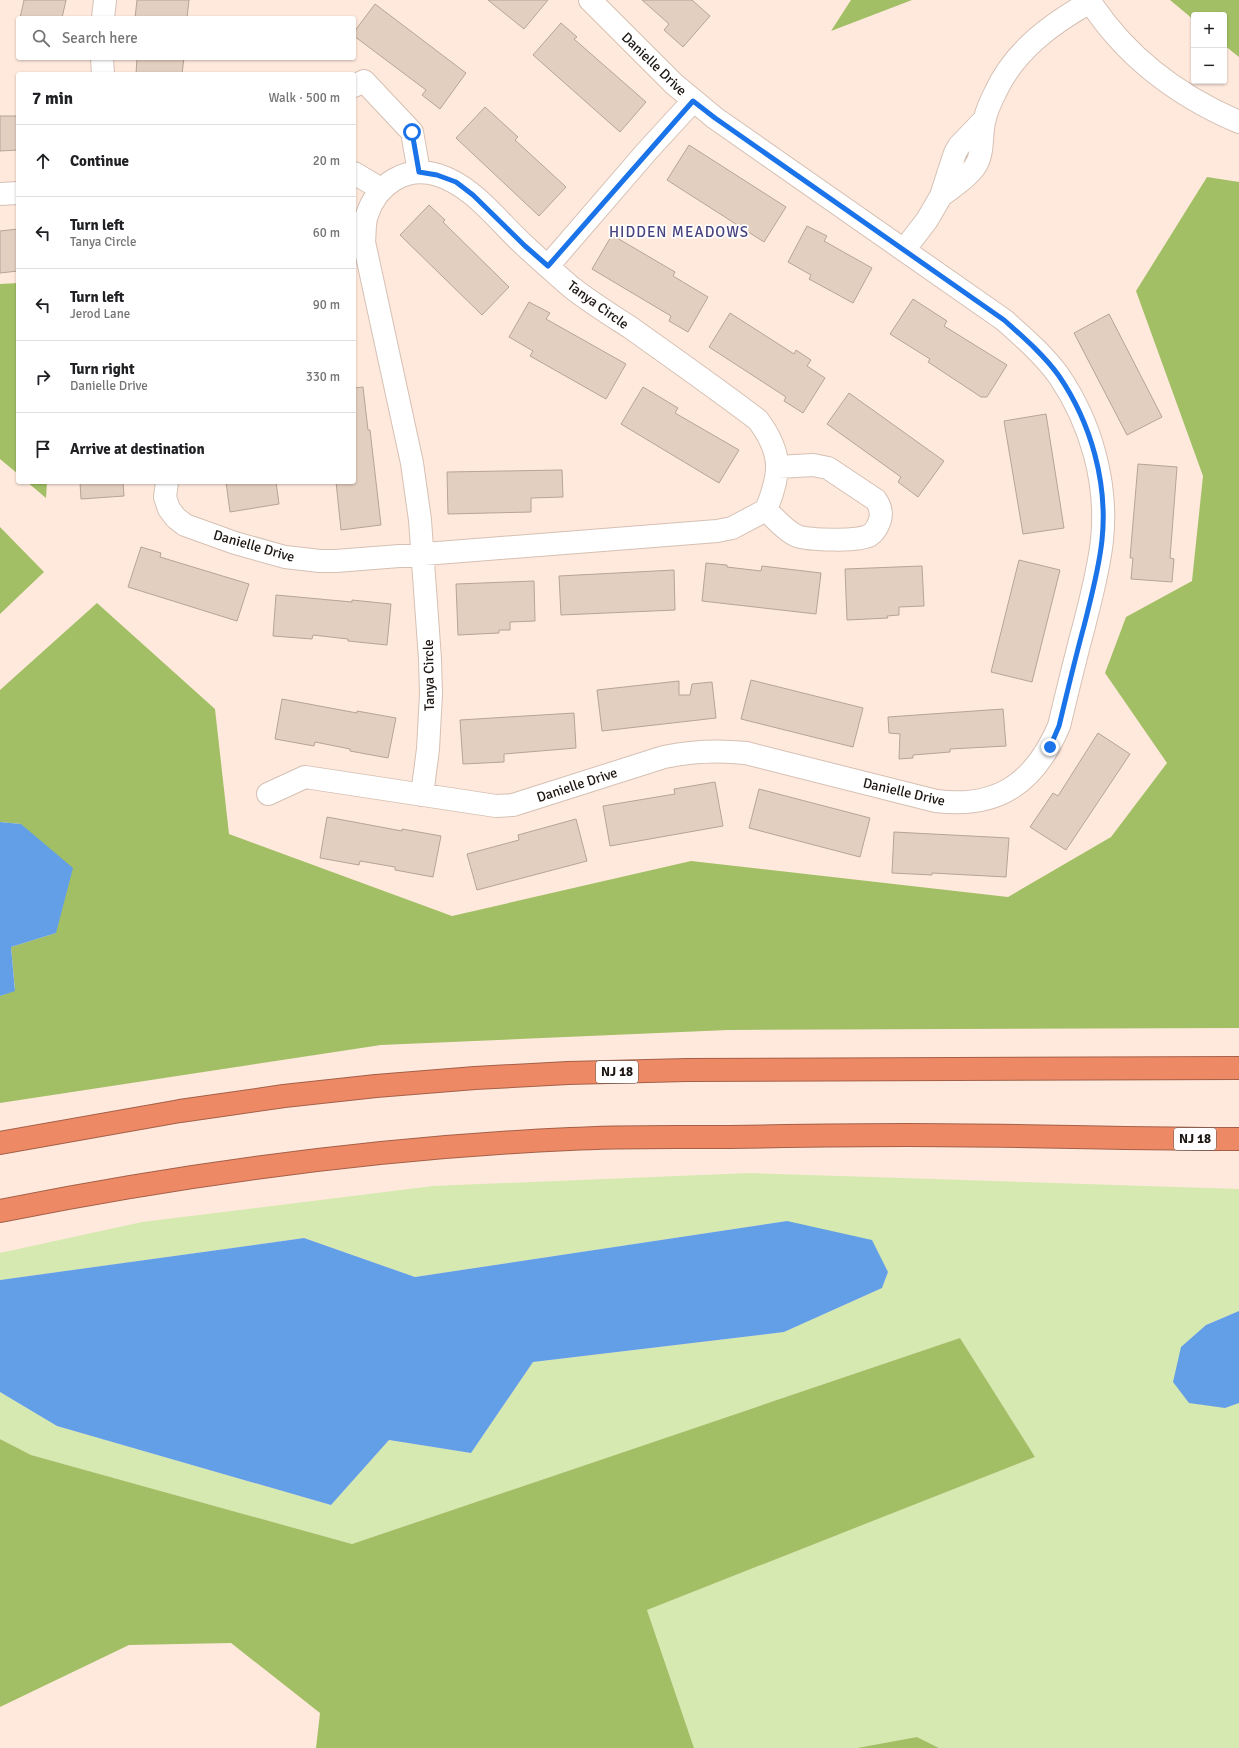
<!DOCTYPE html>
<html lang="en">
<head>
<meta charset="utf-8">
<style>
	:root { --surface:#fff; --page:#f6f6f6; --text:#202124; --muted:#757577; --line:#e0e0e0 }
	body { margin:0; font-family:Signika,sans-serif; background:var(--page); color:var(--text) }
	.controls { position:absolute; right:12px; top:12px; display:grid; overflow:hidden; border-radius:4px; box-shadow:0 1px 3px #0004 }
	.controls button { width:36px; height:36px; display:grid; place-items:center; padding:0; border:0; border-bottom:1px solid var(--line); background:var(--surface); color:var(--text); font:20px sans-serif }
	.stop { position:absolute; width:12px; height:12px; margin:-9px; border:3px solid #1a73e8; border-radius:50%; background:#fff }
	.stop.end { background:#1a73e8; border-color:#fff; box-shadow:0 1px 4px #0008 }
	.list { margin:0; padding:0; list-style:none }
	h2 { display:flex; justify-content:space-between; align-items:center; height:52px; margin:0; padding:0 16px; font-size:17px }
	h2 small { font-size:13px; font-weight:400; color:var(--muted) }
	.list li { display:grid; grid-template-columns:26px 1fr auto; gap:12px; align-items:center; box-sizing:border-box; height:72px; padding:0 16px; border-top:1px solid var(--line) }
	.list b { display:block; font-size:15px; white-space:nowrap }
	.list p { margin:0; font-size:13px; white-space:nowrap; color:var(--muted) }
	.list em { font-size:13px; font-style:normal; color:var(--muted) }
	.icon { flex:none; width:22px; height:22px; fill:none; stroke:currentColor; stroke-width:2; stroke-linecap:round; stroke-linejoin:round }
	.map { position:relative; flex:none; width:1239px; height:1748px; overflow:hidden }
	.search { position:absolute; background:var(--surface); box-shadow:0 1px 3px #0004; left:16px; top:16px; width:340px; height:44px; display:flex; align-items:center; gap:10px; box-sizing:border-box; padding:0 14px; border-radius:4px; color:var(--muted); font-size:15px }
	.panel { position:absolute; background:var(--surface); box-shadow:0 1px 3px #0004; left:16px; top:72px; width:340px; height:412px; border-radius:4px }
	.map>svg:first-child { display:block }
	.green { fill:#d5e9b0 }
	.forest { fill:#a2bf65 }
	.water { fill:#639fe6 }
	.building { fill:#e2cfc0; stroke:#b6a495 }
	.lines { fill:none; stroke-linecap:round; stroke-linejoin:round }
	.minor-casing { stroke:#d5c0b4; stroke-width:24 }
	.highway-casing { stroke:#a46048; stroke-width:24 }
	.minor { stroke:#fff; stroke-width:22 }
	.highway { stroke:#ee8966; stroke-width:22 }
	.route { stroke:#1a73e8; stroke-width:5 }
	.labels { text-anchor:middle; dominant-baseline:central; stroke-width:3.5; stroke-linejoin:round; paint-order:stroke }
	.shield { fill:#fff; stroke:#605b58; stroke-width:1 }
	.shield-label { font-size:13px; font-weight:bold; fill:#1c1511 }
	.street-label { font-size:14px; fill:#1c1511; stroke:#fff }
	.neighbourhood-label { font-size:15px; letter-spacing:1px; fill:#47427f; stroke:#fff }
</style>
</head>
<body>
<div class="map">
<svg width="1239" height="1748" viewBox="0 0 1239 1748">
	<rect width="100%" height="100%" fill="#ffe9dc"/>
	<path class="green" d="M750,1173L1239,1189V1311L1206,1325L1225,1408L1239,1403V1748H939L917,1737L857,1748H694L647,1610L1035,1457L960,1338L352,1544L31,1455L0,1439V1392L57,1426L331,1505L389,1440L471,1453L533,1362L784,1332L882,1288L888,1272L787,1221L415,1277L304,1238L0,1280V1253L142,1222L433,1186Z"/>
	<path class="forest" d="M851,0H912L831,31Z
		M1170,0H1239V57L1224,45V15H1194V20Z
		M1207,177L1239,182V1028L728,1030L381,1045L0,1103V996L15,990L11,947L56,933L21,824L0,822V690L97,603L215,709L229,834L452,916L691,861L1008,897L1111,837L1167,763L1105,673L1126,617L1192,581L1203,476L1136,291Z
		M18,283V474L0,459V284Z
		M27,482H47L46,498Z
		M0,527L44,572L0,614Z
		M960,1338L1035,1457L647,1610L694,1748H316L320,1713L231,1643L129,1645L0,1707V1439L31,1455L352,1544Z
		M917,1737L939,1748H857Z"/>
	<path class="water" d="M0,822L21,824L73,868L56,933L11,947L15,991L0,996Z
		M787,1221L872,1240L888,1272L882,1288L784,1332L533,1362L471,1453L389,1440L331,1505L57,1426L0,1392V1280L304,1238L415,1277Z
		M1239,1311V1403L1225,1408L1189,1403L1173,1382L1181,1347L1206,1325Z"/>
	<path class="building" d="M24,0H66L62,18H20Z
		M137,0H189L187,18H135Z
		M488,0H548L524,29Z
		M642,0H692L710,16L683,47L664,30L669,24Z
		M375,4L466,73L440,109L422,95L426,90L354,36V32Z
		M561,23L577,37L574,39L646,102L620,132L533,55Z
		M137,58H184L182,74H136Z
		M485,107L518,137L515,140L566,187L539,216L456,138Z
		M0,116H18V150L0,151Z
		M689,145L786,207L764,242L667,180Z
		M429,205L445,220L443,222L509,287L482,315L400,235Z
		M807,226L827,236L824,241L872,268L853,303L809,279L811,275L788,262Z
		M18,229V271L0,273V231Z
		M612,235L675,272L673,276L708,297L688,332L669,321L671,316L592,269Z
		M913,299L947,321L944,326L1007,365L987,397H981L928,362L930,359L890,334Z
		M529,302L550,313L546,319L626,364L606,399L530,356L533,351L509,337Z
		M730,313L794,354L796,350L811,360L807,366L825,378L803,413L784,401L786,397L709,347Z
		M1109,314L1162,417L1127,435L1074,333Z
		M363,387L368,430H370L381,525L341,530L336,482H354V388Z
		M643,387L678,408L675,413L739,450L719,483L621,424Z
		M849,393L944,461L918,497L898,482L901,477L827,424Z
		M1046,414L1064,528L1023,534L1004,421Z
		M1138,464L1177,467L1170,558L1174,559L1172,582L1131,579L1133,558H1130Z
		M562,470L563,497L531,498V512L448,514L447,472Z
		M80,482H123L124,496L81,499Z
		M226,482H276L279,504L230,512Z
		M141,547L161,553L160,557L249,584L237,621L128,587Z
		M1019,560L1060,570L1032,682L991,672Z
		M706,563L727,565V567L761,571L762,566L821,573L816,614L702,601Z
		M922,566L924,606L899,607V615L887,616L888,618L847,620L845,569Z
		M674,570L675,610L561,615L559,576Z
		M534,581L535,621L510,622V630H499V633L458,635L456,584Z
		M276,595L352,602V600L391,604L387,645L348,641V639L313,635L312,639L273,636Z
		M751,680L863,708L853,747L741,719Z
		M679,681V695H690L692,684L712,682L716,718L602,731L597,690Z
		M282,699L357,713V711L396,718L388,758L350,751V749L315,742L314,746L275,739Z
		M1003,709L1006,746L950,749V752L913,755V758L899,759L900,734L889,733L888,717Z
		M574,713L576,748L504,754V762L463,764L460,720Z
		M1098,733L1130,754L1066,850L1030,827L1053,793L1058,796Z
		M715,782L723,826L610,846L603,806L675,794L674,789Z
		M759,789L870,818L860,857L749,828Z
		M327,817L402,831V829L441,836L433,877L395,870V867L360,861L359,865L320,858Z
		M576,819L587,861L477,890L467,854L519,840L518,835Z
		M894,832L1009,838L1006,877L932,873V875L892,873Z"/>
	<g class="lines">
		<g class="minor-casing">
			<path id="minor" d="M1089,0C1125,56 1178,96 1239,122
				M103,18L105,0
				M102,58L103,74
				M354,86L364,81L412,132L419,172
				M354,173L381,189
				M0,194L18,193
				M941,196C952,187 966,179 974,168C985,153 980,135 985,118C987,110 991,101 995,93C1014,51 1051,24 1090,2
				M904,250L927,220L941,196L955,153L959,146L985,119
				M548,266L648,150L693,101
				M167,482L165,497L169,509L176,518L185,525L235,543L285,557L320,561H336L717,531L732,528L766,510C781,473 783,454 758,420C716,388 673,358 631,328C611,315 590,302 571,287C555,273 539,259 524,245C497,220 473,186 438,175C406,165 377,184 367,215C364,223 365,233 364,242L412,463L420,520L430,659L431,694L428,749L422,795
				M766,510C775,518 785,531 797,536C808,540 861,542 870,535C875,532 878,526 880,520C882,513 880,506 876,500L828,468L813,465L778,467
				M268,794L305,777L496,806L513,805L664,757C692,751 718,750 746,753L936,801C999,809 1035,782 1059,726C1067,693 1075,659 1084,626C1091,598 1099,569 1102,540C1108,483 1091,423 1059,376C1044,355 1023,337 1004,320L715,118L674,84L590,0"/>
		</g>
		<g class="highway-casing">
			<path id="highway" d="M0,1143L180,1111L284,1096L376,1086L475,1078L568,1073L687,1070L1239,1068
				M0,1211C190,1173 376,1148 570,1139C622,1136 674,1137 726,1137C787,1136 847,1135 908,1135C1018,1135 1129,1139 1239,1139"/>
		</g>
		<use href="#minor" class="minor"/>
		<use href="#highway" class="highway"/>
	</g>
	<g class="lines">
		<path class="route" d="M412,132L419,172L437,175L456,182L473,195L525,246L548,266L693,101L715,118L1004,320C1023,337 1044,355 1059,376C1091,423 1108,483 1102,540C1099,569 1091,598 1084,626C1075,659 1067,693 1059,726L1050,747"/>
	</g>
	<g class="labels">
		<g class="shield">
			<rect x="596" y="1061" width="42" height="22" rx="3"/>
			<rect x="1174" y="1128" width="42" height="22" rx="3"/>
		</g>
		<g class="shield-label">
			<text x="617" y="1072">NJ 18</text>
			<text x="1195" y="1139">NJ 18</text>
		</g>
		<g class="street-label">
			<text transform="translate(654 64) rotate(44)">Danielle Drive</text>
			<text transform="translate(598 305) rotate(36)">Tanya Circle</text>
			<text transform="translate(254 546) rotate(16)">Danielle Drive</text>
			<text transform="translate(429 675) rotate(-91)">Tanya Circle</text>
			<text transform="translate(577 785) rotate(-18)">Danielle Drive</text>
			<text transform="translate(904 792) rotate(13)">Danielle Drive</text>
		</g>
		<g class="neighbourhood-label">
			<text x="679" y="232">HIDDEN MEADOWS</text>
		</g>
	</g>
</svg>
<div class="controls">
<button>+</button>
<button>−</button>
</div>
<div class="stop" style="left:412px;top:132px"></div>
<div class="stop end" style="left:1050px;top:747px"></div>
<div class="search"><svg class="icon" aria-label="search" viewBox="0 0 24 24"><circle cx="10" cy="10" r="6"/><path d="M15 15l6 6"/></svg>Search here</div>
<section class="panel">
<h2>7 min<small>Walk · 500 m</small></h2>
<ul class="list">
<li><svg class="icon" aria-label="ahead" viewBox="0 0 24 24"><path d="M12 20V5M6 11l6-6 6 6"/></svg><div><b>Continue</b></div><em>20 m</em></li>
<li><svg class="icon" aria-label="left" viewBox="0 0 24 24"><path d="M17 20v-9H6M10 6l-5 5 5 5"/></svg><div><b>Turn left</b><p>Tanya Circle</p></div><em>60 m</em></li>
<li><svg class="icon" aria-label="left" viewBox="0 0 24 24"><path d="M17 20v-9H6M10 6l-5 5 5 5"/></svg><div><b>Turn left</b><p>Jerod Lane</p></div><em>90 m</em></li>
<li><svg class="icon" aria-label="right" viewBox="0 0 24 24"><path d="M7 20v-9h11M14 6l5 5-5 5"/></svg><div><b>Turn right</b><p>Danielle Drive</p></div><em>330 m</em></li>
<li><svg class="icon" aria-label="arrive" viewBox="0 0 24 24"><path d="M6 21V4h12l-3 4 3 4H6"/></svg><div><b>Arrive at destination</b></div></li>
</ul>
</section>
</div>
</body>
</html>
